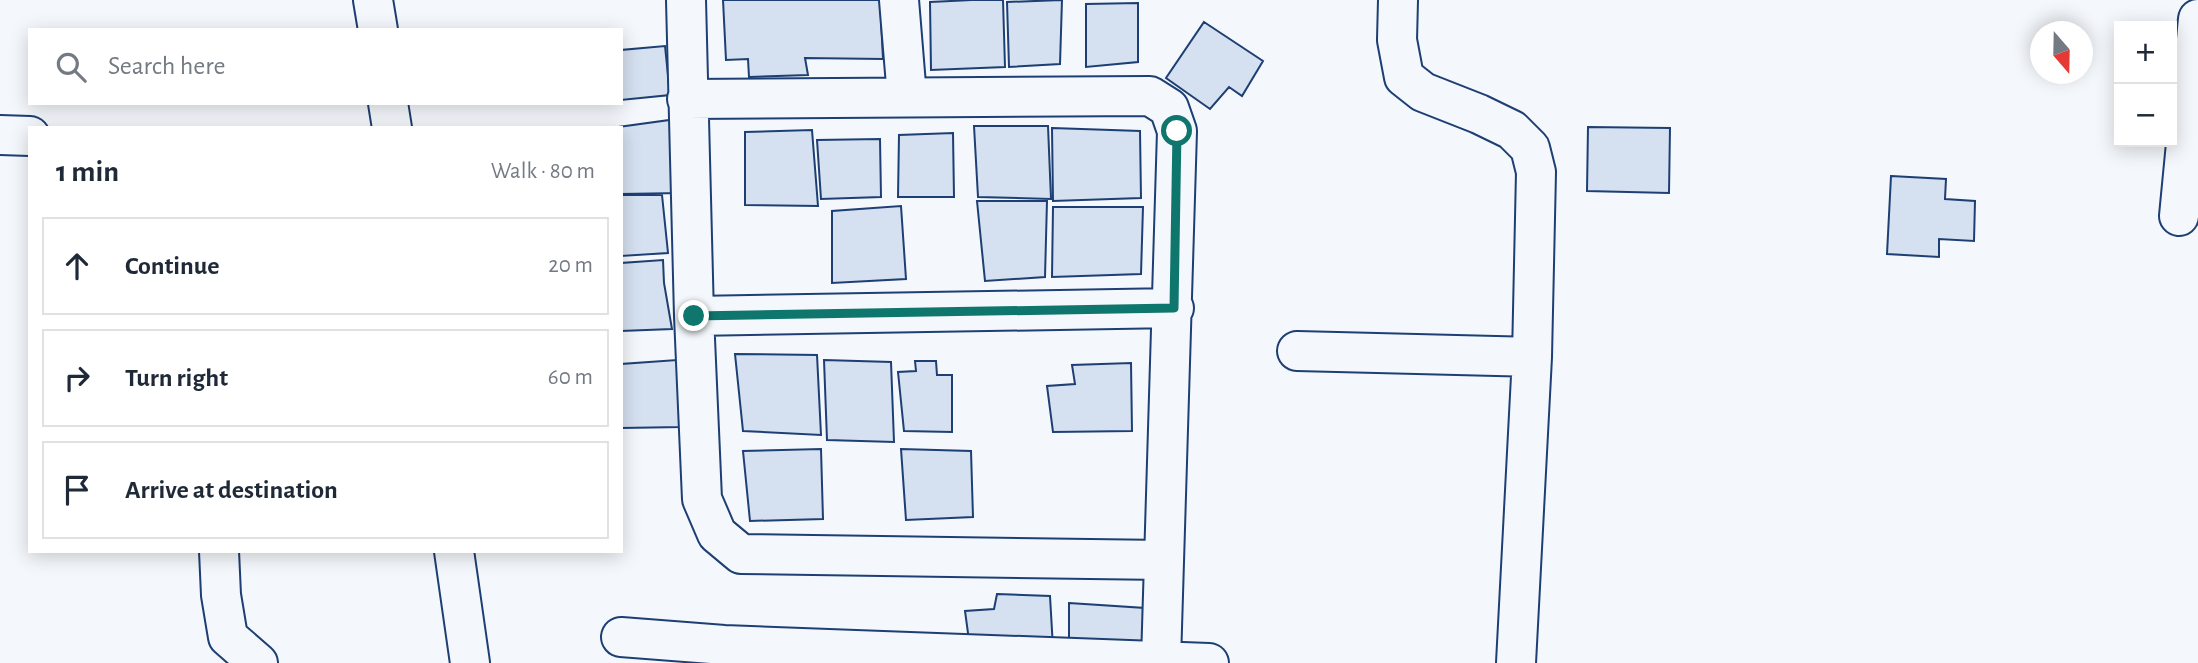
<!DOCTYPE html>
<html lang="en">
<head>
<meta charset="utf-8">
<style>
	:root { --surface:#fff; --page:#f2f2f3; --text:#1f2937; --muted:#747a83; --line:#e0e1e3 }
	body { margin:0; font-family:"Alegreya Sans",sans-serif; background:var(--page); color:var(--text) }
	.controls { position:absolute; right:21px; top:21px; display:grid; overflow:hidden; border-radius:0px; box-shadow:0 4px 18px #0003 }
	.controls button { width:63px; height:63px; display:grid; place-items:center; padding:0; border:0; border-bottom:2px solid var(--line); background:var(--surface); color:var(--text); font:35px sans-serif }
	.compass { position:absolute; left:2030px; top:21px; width:63px; height:63px; border-radius:50%; background:var(--surface); box-shadow:0 4px 18px #0003; rotate:160deg }
	.stop { position:absolute; width:21px; height:21px; margin:-16px; border:5px solid #0f766e; border-radius:50%; background:#fff }
	.stop.end { background:#0f766e; border-color:#fff; box-shadow:0 2px 7px #0008 }
	.list { margin:0; padding:0; list-style:none }
	h2 { display:flex; justify-content:space-between; align-items:center; height:91px; margin:0; padding:0 28px; font-size:30px }
	h2 small { font-size:23px; font-weight:400; color:var(--muted) }
	.list li { display:grid; grid-template-columns:46px 1fr auto; gap:21px; align-items:center; box-sizing:border-box; height:98px; margin:0 14px 14px; padding:0 14px; border:2px solid var(--line); border-radius:0px }
	.list b { display:block; font-size:26px; white-space:nowrap }
	.list em { font-size:23px; font-style:normal; color:var(--muted) }
	.icon { flex:none; width:38px; height:38px; fill:none; stroke:currentColor; stroke-width:2; stroke-linecap:round; stroke-linejoin:round }
	.map { position:relative; flex:none; width:2198px; height:663px; overflow:hidden }
	.search { position:absolute; background:var(--surface); box-shadow:0 4px 18px #0003; left:28px; top:28px; width:595px; height:77px; display:flex; align-items:center; gap:18px; box-sizing:border-box; padding:0 24px; border-radius:0px; color:var(--muted); font-size:26px }
	.panel { position:absolute; background:var(--surface); box-shadow:0 4px 18px #0003; left:28px; top:126px; width:595px; height:427px; border-radius:0px }
	.map>svg:first-child { display:block }
	.building { fill:#d5e0f0; stroke:#1d3f73; stroke-width:2 }
	.lines { fill:none; stroke-linecap:round; stroke-linejoin:round }
	.minor-casing { stroke:#1d3f73; stroke-width:42 }
	.minor { stroke:#f4f7fb; stroke-width:38 }
	.route { stroke:#0f766e; stroke-width:9 }
</style>
</head>
<body>
<div class="map">
<svg width="2198" height="663" viewBox="0 0 2198 663">
	<rect width="100%" height="100%" fill="#f4f7fb"/>
	<path class="building" d="M723,0H880L883,59L805,58L808,75L749,77L748,59L726,60Z
		M972,0H1003L1005,67L931,70L930,2Z
		M1062,0L1060,64L1009,67L1007,2Z
		M1138,3V62L1086,67V4Z
		M1204,22L1263,61L1242,96L1229,87L1210,109L1166,78Z
		M665,46L670,95L621,100V50Z
		M677,119L682,193L621,194V128H611Z
		M974,126H1048L1051,199L978,197Z
		M1588,127L1670,128L1669,193L1587,191Z
		M1052,128L1140,131L1141,198L1053,201Z
		M812,130L818,206L745,205V132Z
		M953,133L954,197H898L899,135Z
		M880,139L881,197L821,199L817,140Z
		M1891,176L1946,179L1945,199L1975,201L1974,241L1939,239V257L1887,254Z
		M621,195H662L668,253L621,256Z
		M977,201H1047L1045,277L985,281Z
		M901,206L906,279L832,283V211Z
		M1053,207H1143L1141,274L1052,277Z
		M663,260L664,283L672,329L621,331V263Z
		M735,354L817,355L821,435L743,431Z
		M677,360L682,427L621,428V364Z
		M824,360L891,362L894,442L827,440Z
		M915,361H936L937,375H952V432L904,431L898,372L916,371Z
		M1131,363L1132,431L1053,432L1047,386L1075,384L1072,365Z
		M821,449L823,519L750,521L743,451Z
		M901,449L971,451L973,517L906,520Z
		M997,594L1050,596L1053,648H970L965,611L994,609Z
		M1069,603L1145,608L1143,652L1069,653Z"/>
	<g class="lines">
		<g class="minor-casing">
			<path id="minor" d="M373,0L378,30
				M686,0L694,316L702,499L717,534L741,554L1164,560
				M899,0L907,97
				M1398,0L1397,40L1404,77L1423,92L1479,114L1512,130L1530,148L1536,172L1532,357L1516,663
				M687,99L1150,96L1169,108L1177,131L1161,661
				M388,103L392,128
				M0,135L30,136
				M2179,216L2198,19
				M694,316L1174,308
				M1297,351L1532,357
				M219,551L221,595L228,637L258,663
				M454,551L470,663
				M621,637L724,645L1209,663"/>
		</g>
		<use href="#minor" class="minor"/>
	</g>
	<g class="lines">
		<path class="route" d="M694,316L1174,308L1177,131"/>
	</g>
</svg>
<div class="controls">
<button>+</button>
<button>−</button>
</div>
<svg class="compass" viewBox="-18 -18 36 36"><path d="M0-13l5 13h-10z" fill="#e53935"/><path d="M0 13l5-13h-10z" fill="#747a83"/></svg>
<div class="stop" style="left:1177px;top:131px"></div>
<div class="stop end" style="left:694px;top:316px"></div>
<div class="search"><svg class="icon" aria-label="search" viewBox="0 0 24 24"><circle cx="10" cy="10" r="6"/><path d="M15 15l6 6"/></svg>Search here</div>
<section class="panel">
<h2>1 min<small>Walk · 80 m</small></h2>
<ul class="list">
<li><svg class="icon" aria-label="ahead" viewBox="0 0 24 24"><path d="M12 20V5M6 11l6-6 6 6"/></svg><div><b>Continue</b></div><em>20 m</em></li>
<li><svg class="icon" aria-label="right" viewBox="0 0 24 24"><path d="M7 20v-9h11M14 6l5 5-5 5"/></svg><div><b>Turn right</b></div><em>60 m</em></li>
<li><svg class="icon" aria-label="arrive" viewBox="0 0 24 24"><path d="M6 21V4h12l-3 4 3 4H6"/></svg><div><b>Arrive at destination</b></div></li>
</ul>
</section>
</div>
</body>
</html>
